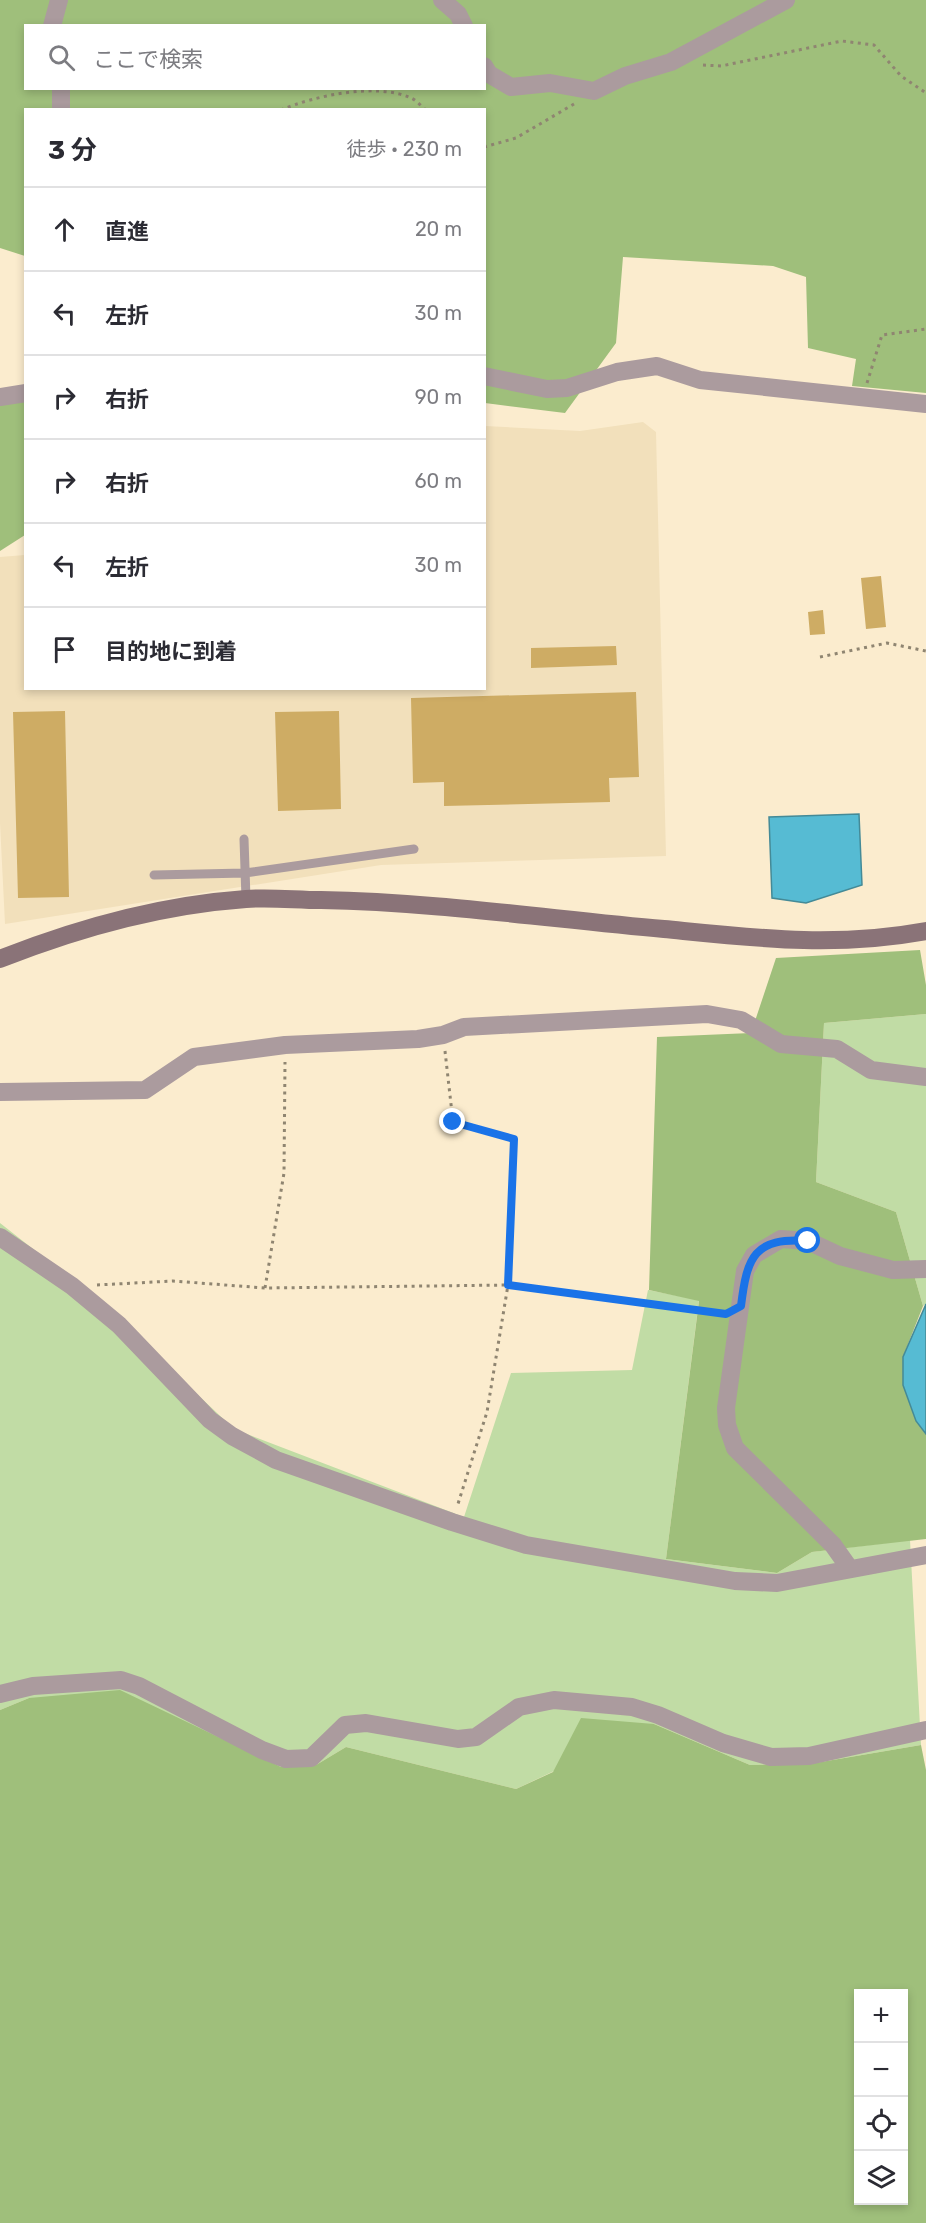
<!DOCTYPE html>
<html lang="ja">
<head>
<meta charset="utf-8">
<style>
	:root { --surface:#fff; --page:#f7f7f7; --text:#2b2b33; --muted:#7c7c81; --line:#e1e1e2 }
	body { margin:0; font-family:Rubik,"Noto Sans JP",sans-serif; background:var(--page); color:var(--text) }
	.controls { position:absolute; right:18px; bottom:18px; display:grid; overflow:hidden; border-radius:0px; box-shadow:0 3px 9px #0003 }
	.controls button { width:54px; height:54px; display:grid; place-items:center; padding:0; border:0; border-bottom:2px solid var(--line); background:var(--surface); color:var(--text); font:30px sans-serif }
	.stop { position:absolute; width:18px; height:18px; margin:-14px; border:4px solid #1a73e8; border-radius:50%; background:#fff }
	.stop.end { background:#1a73e8; border-color:#fff; box-shadow:0 2px 6px #0008 }
	.list { margin:0; padding:0; list-style:none }
	h2 { display:flex; justify-content:space-between; align-items:center; height:78px; margin:0; padding:0 24px; font-size:26px }
	h2 small { font-size:20px; font-weight:400; color:var(--muted) }
	.list li { display:grid; grid-template-columns:39px 1fr auto; gap:18px; align-items:center; box-sizing:border-box; height:84px; padding:0 24px; border-top:2px solid var(--line) }
	.list b { display:block; font-size:22px; white-space:nowrap }
	.list em { font-size:20px; font-style:normal; color:var(--muted) }
	.icon { flex:none; width:33px; height:33px; fill:none; stroke:currentColor; stroke-width:2; stroke-linecap:round; stroke-linejoin:round }
	.map { position:relative; flex:none; width:926px; height:2223px; overflow:hidden }
	.search { position:absolute; background:var(--surface); box-shadow:0 3px 9px #0003; left:24px; top:24px; width:462px; height:66px; display:flex; align-items:center; gap:15px; box-sizing:border-box; padding:0 21px; border-radius:0px; color:var(--muted); font-size:22px }
	.panel { position:absolute; background:var(--surface); box-shadow:0 3px 9px #0003; left:24px; top:108px; width:462px; height:582px; border-radius:0px }
	.map>svg:first-child { display:block }
	.built { fill:#f2e0bb }
	.green { fill:#c1dca5 }
	.forest { fill:#9fbf7b; fill-rule:evenodd }
	.water { fill:#56bbd3; stroke:#448a97; stroke-width:1.5 }
	.building { fill:#ceac64 }
	.lines { fill:none; stroke-linecap:round; stroke-linejoin:round }
	.path { stroke:#8f8571; stroke-width:3; stroke-dasharray:3 4.5; stroke-linecap:butt }
	.lane { stroke:#ab9b9e; stroke-width:9 }
	.street { stroke:#ab9b9e; stroke-width:18 }
	.secondary { stroke:#8a7378; stroke-width:18 }
	.route { stroke:#1a73e8; stroke-width:8 }
</style>
</head>
<body>
<div class="map">
<svg width="926" height="2223" viewBox="0 0 926 2223">
	<rect width="100%" height="100%" fill="#fbecce"/>
	<path class="built" d="M643,422L656,432L666,856L381,865L5,924L0,823V557L25,555L26,688H484L485,426L580,431Z"/>
	<path class="green" d="M926,1014V1304L923,1306L896,1212L816,1182L824,1023Z
		M0,1223L94,1297L234,1429L464,1517L511,1373L632,1370L648,1290L699,1300L666,1559L777,1573L812,1552L910,1540L921,1745L809,1764L750,1765L654,1724L516,1789L346,1747L316,1765L281,1767L29,1698L0,1710Z"/>
	<path class="forest" d="M0,0H926V393L852,386L856,359L808,348L806,277L773,266L623,257L616,343L565,413L485,403L484,110H26L25,256L0,248ZM26,26H484V88H26Z
		M25,401V535L0,551V404Z
		M920,950L926,985V1014L824,1023L816,1182L896,1212L923,1306L903,1357V1385L916,1421L926,1434V1539L812,1552L777,1573L666,1559L699,1301L649,1290L657,1037L751,1033L776,958Z
		M120,1690L281,1767L316,1765L346,1747L516,1789L553,1772L581,1718L654,1724L750,1765L809,1764L921,1745L926,1770V2223H0V1710L29,1698ZM858,1994H904V2200H858Z"/>
	<path class="water" d="M859,814L862,885L806,903L772,898L769,817Z
		M926,1304V1434L916,1421L903,1385V1357Z"/>
	<path class="building" d="M881,576L886,627L866,629L861,578Z
		M823,610L825,634L810,635L808,612Z
		M616,646L617,665L531,668V648Z
		M636,692L639,777L609,778L610,802L444,806V782L413,783L411,698Z
		M65,711L69,897L18,898L13,712Z
		M339,711L341,809L278,811L275,712Z"/>
	<g class="lines">
		<path class="path" d="M703,65L721,66L842,41L874,45L901,76L926,93
			M281,110C314,96 376,82 411,98C416,100 421,106 426,110
			M484,147L516,138L574,104
			M867,383L882,335L926,329
			M820,657L887,643L926,651
			M445,1051L453,1122L514,1139L508,1285L487,1412L457,1507
			M97,1285L173,1281L265,1288L508,1285L724,1314
			M265,1288L284,1173L285,1062"/>
		<path class="lane" d="M244,839L246,899
			M154,875L245,873L414,849"/>
		<path class="street" d="M442,0L458,14L464,26
			M52,26L59,0
			M484,66L489,74L511,87L550,83L594,91L625,76L671,62L786,0
			M61,88V110
			M484,376L547,389L567,388L617,372L657,366L700,380L926,404
			M0,397L26,393
			M0,1092L145,1090L194,1057L285,1045L418,1039L443,1035L464,1027L707,1014L741,1020L781,1044L837,1049L871,1070L926,1077
			M0,1237L72,1286L119,1325L210,1420L232,1436L276,1460L452,1522L526,1545L735,1581L777,1583L926,1555
			M850,1569L833,1545L735,1448L727,1425L726,1408L745,1271L754,1255L781,1239L808,1241L840,1256L893,1270L926,1269
			M0,1694L33,1686L121,1680L139,1686L262,1750L286,1759L311,1758L345,1725L366,1723L458,1739L476,1737L519,1707L554,1700L632,1707L658,1715L723,1743L771,1757L809,1756L926,1730"/>
		<path class="secondary" d="M0,959C78,928 162,905 246,899C271,897 296,900 321,900C436,902 550,919 664,929C755,938 834,948 926,931"/>
	</g>
	<g class="lines">
		<path class="route" d="M453,1122L514,1139L508,1285L726,1314L741,1306C747,1257 754,1237 808,1241"/>
	</g>
</svg>
<div class="controls">
<button>+</button>
<button>−</button>
<button><svg class="icon" aria-label="locate" viewBox="0 0 24 24"><circle cx="12" cy="12" r="6"/><path d="M12 2v4M12 18v4M2 12h4M18 12h4"/></svg></button>
<button><svg class="icon" aria-label="layers" viewBox="0 0 24 24"><path d="M12 4l9 5-9 5-9-5zM3 14l9 5 9-5"/></svg></button>
</div>
<div class="stop" style="left:808px;top:1241px"></div>
<div class="stop end" style="left:453px;top:1122px"></div>
<div class="search"><svg class="icon" aria-label="search" viewBox="0 0 24 24"><circle cx="10" cy="10" r="6"/><path d="M15 15l6 6"/></svg>ここで検索</div>
<section class="panel">
<h2>3 分<small>徒歩 · 230 m</small></h2>
<ul class="list">
<li><svg class="icon" aria-label="ahead" viewBox="0 0 24 24"><path d="M12 20V5M6 11l6-6 6 6"/></svg><div><b>直進</b></div><em>20 m</em></li>
<li><svg class="icon" aria-label="left" viewBox="0 0 24 24"><path d="M17 20v-9H6M10 6l-5 5 5 5"/></svg><div><b>左折</b></div><em>30 m</em></li>
<li><svg class="icon" aria-label="right" viewBox="0 0 24 24"><path d="M7 20v-9h11M14 6l5 5-5 5"/></svg><div><b>右折</b></div><em>90 m</em></li>
<li><svg class="icon" aria-label="right" viewBox="0 0 24 24"><path d="M7 20v-9h11M14 6l5 5-5 5"/></svg><div><b>右折</b></div><em>60 m</em></li>
<li><svg class="icon" aria-label="left" viewBox="0 0 24 24"><path d="M17 20v-9H6M10 6l-5 5 5 5"/></svg><div><b>左折</b></div><em>30 m</em></li>
<li><svg class="icon" aria-label="arrive" viewBox="0 0 24 24"><path d="M6 21V4h12l-3 4 3 4H6"/></svg><div><b>目的地に到着</b></div></li>
</ul>
</section>
</div>
</body>
</html>
